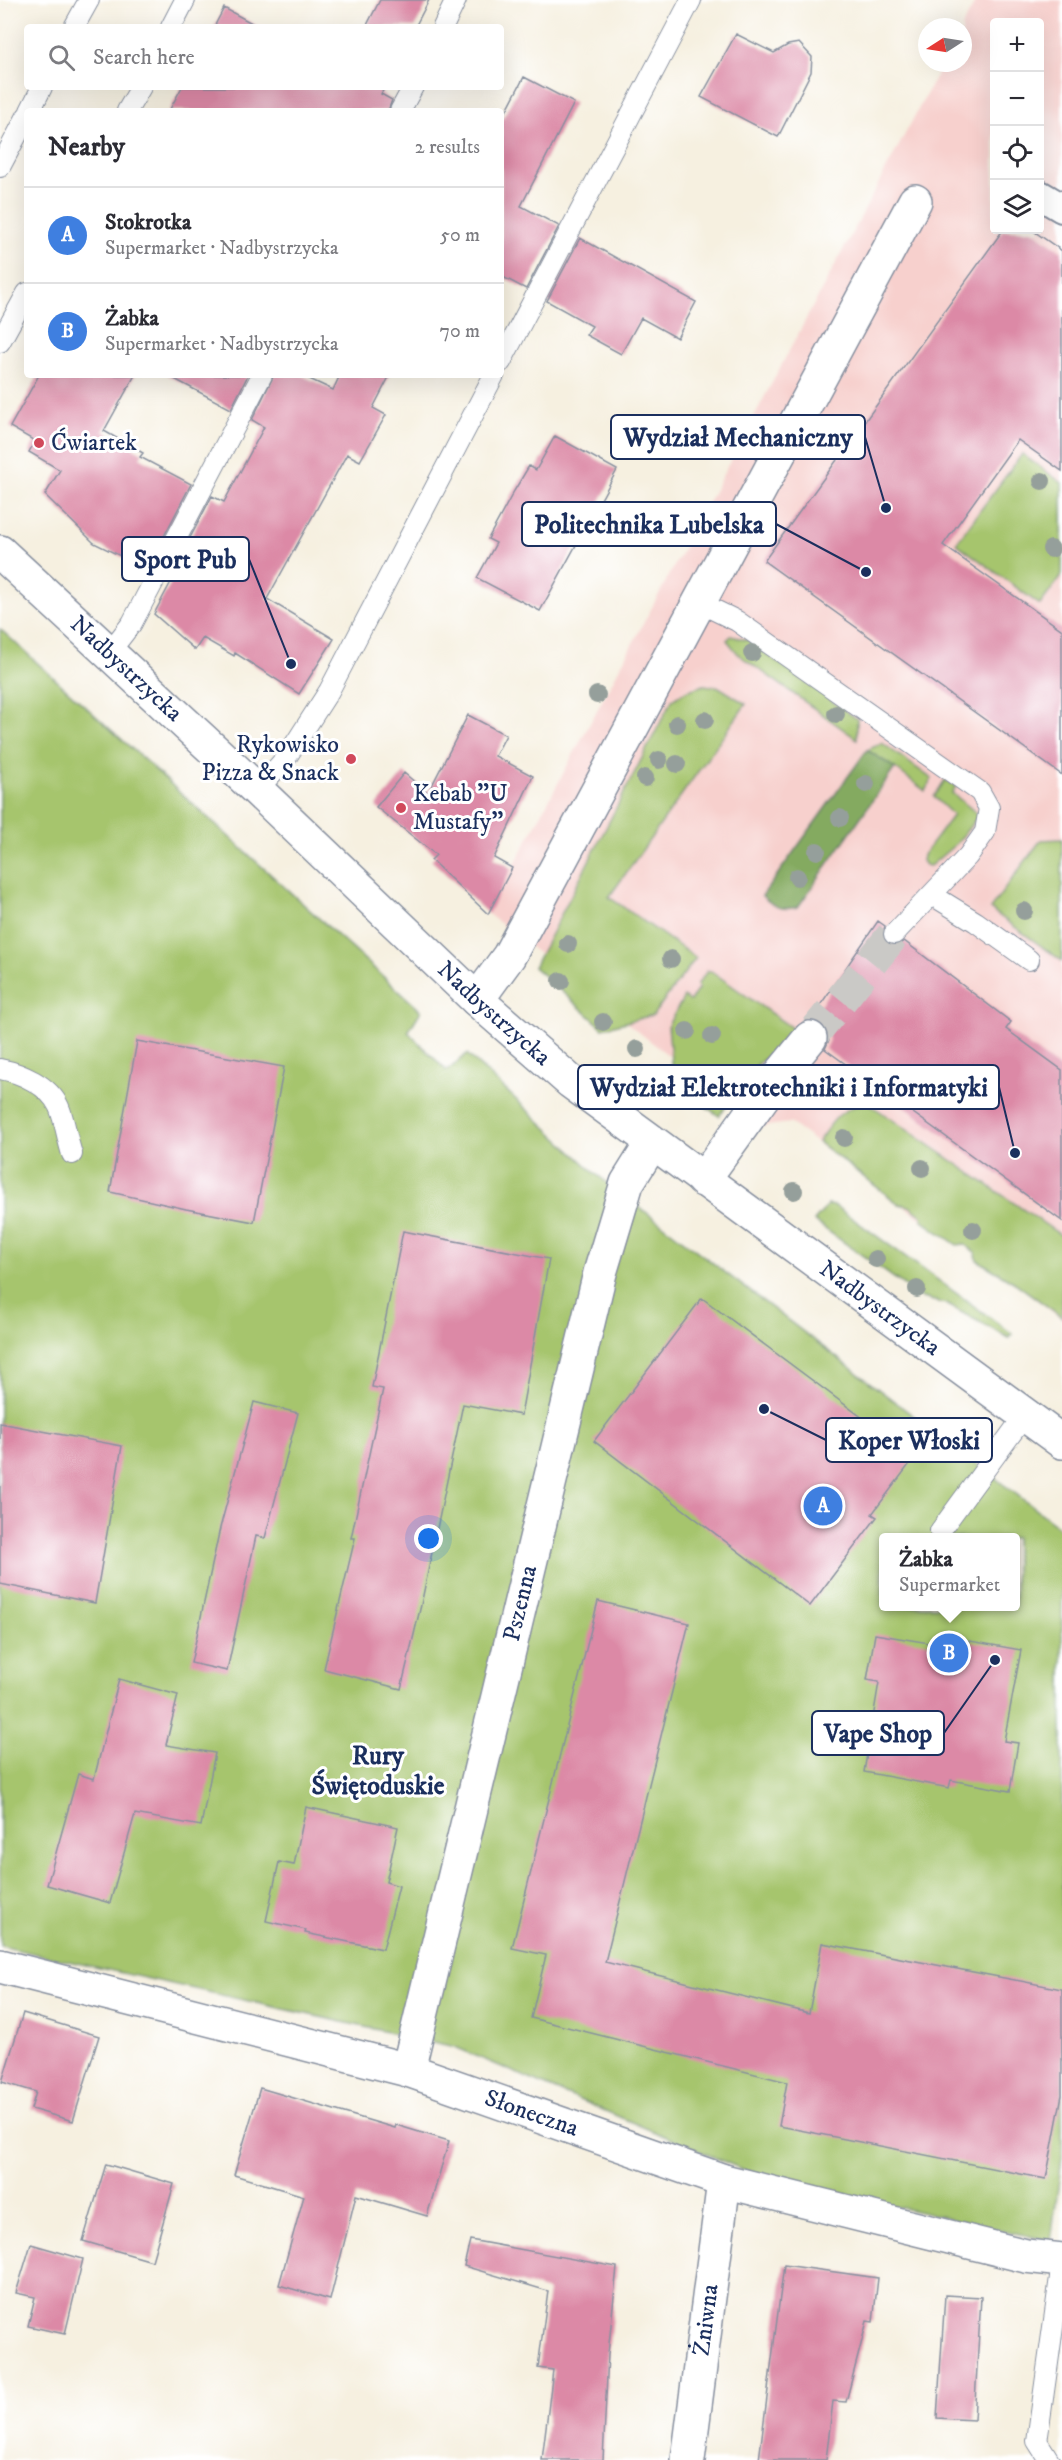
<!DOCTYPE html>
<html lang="en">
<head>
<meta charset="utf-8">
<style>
	:root { --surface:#fff; --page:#f2f2f3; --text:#2b2b33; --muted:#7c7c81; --line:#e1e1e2; --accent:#2563eb }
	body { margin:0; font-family:"IM FELL DW Pica",serif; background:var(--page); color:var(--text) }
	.controls { position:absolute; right:18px; top:18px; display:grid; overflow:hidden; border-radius:6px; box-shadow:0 6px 24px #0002 }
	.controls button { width:54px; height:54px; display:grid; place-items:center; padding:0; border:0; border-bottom:2px solid var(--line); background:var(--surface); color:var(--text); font:30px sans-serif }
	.compass { position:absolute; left:918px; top:18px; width:54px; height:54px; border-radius:50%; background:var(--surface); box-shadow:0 6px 24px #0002; rotate:258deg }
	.you { position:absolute; left:429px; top:1539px; width:21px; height:21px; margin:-15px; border:4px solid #fff; border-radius:50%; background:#1a73e8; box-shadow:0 0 0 9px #1a73e833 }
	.badge { display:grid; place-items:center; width:39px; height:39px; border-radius:50%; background:var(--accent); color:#fff; font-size:20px; font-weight:700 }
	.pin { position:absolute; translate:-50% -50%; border:3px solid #fff; box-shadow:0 2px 6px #0006 }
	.popup { position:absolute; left:879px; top:1533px; width:141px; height:78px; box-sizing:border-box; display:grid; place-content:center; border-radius:6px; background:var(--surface); filter:drop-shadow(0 2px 4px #0005); font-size:20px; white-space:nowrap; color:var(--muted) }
	.popup b { font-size:22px; color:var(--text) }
	.popup::after { content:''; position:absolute; left:50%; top:100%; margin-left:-12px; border:12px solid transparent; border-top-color:var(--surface) }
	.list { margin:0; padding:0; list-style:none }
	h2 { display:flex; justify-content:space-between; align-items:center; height:78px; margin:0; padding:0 24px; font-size:26px }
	h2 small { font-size:20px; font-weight:400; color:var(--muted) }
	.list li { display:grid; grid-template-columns:39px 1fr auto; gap:18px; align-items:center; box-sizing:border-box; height:96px; padding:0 24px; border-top:2px solid var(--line) }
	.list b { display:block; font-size:22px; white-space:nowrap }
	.list p { margin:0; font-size:20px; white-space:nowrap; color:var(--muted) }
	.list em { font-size:20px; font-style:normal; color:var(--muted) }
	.icon { flex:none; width:33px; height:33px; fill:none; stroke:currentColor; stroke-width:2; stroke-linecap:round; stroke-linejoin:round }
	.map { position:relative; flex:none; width:1062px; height:2460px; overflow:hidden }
	.search { position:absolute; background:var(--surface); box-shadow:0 6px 24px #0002; left:24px; top:24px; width:480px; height:66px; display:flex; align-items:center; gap:15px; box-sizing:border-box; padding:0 21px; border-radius:6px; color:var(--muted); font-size:22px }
	.panel { position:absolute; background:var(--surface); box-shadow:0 6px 24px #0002; left:24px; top:108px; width:480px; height:270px; border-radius:6px }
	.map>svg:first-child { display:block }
	.built { fill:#f7d0cd; fill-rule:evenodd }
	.green { fill:#a6c56d; stroke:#607a66; stroke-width:1.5; fill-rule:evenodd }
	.forest { fill:#84aa60; stroke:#506c5f; stroke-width:1.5 }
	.building { fill:#dc89a6 }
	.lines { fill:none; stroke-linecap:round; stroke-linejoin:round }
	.minor-tunnel { stroke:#cac9c6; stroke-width:33; stroke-dasharray:33 16; stroke-linecap:butt }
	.service-casing { stroke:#88909f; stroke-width:22 }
	.pedestrian-casing { stroke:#88909f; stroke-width:32 }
	.minor-casing { stroke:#88909f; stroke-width:36 }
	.tertiary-casing { stroke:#88909f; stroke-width:36 }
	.service { stroke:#fff; stroke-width:20 }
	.pedestrian { stroke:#fff; stroke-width:28 }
	.minor { stroke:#fff; stroke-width:33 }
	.tertiary { stroke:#fff; stroke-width:33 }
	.tree { fill:#959f9b }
	.poi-dot { fill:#d1495b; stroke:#fff; stroke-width:2 }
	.labels { text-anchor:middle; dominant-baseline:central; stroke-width:6; stroke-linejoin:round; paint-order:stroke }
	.poi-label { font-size:24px; fill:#1b2f5e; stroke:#fff; text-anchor:start }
	.street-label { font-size:24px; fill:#1b2f5e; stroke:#fff }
	.neighbourhood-label { font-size:26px; font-weight:bold; fill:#1b2f5e; stroke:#fff }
	.leader { fill:none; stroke:#1b2f5e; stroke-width:2 }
	.callout-dot { fill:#1b2f5e; stroke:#fff; stroke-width:2 }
	.callout { fill:#fff; stroke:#1b2f5e; stroke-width:2 }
	.callout-label { font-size:26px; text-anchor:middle; font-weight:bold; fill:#1b2f5e }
</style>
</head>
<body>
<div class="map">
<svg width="1062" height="2460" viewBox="0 0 1062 2460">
	<rect width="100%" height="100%" fill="#fff"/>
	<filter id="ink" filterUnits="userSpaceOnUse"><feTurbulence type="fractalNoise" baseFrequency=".0167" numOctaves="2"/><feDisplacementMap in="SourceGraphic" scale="12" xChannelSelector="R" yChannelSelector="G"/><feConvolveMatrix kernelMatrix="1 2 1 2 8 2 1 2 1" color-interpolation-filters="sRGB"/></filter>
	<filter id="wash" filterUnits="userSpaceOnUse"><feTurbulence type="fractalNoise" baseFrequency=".008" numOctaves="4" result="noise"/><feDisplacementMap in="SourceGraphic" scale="24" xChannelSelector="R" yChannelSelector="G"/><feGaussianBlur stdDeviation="1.35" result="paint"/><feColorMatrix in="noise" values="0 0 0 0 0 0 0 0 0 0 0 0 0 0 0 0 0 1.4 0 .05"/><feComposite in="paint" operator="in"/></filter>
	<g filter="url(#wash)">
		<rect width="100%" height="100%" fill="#f6f0e0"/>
		<path class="built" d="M976,0H1062V1319L1015,1283L977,1260L976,1253L964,1244L957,1245L790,1123L760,1127L488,914L943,63H963L962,27ZM994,22H1040V230H994Z"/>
		<path class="green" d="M1022,454L1062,483V575L1040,605L956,543Z
			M0,629L421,1011L408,1032L447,1071L467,1054L596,1174L1062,1529V2157L1051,2241L758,2176L455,2047L0,1946ZM883,1538H1015V1606H883Z
			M731,636L747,640L857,719V739L739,655L727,640Z
			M704,685L719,687L746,704L609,897L696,958L653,1015L603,1028L534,967L672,700L686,691Z
			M882,743L932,779L925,791L895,768L867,750Z
			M945,780L956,786L952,793L979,815L957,843L930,866L925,865L922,861L923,855L953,815L934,797Z
			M1062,839V961L990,909L1041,840Z
			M707,971H711L796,1031L791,1039L759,1063L719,1116L673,1083L668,1025L684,997L690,1001L699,988L697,985Z
			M868,1103L1062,1236V1317L1015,1283L977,1260L976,1253L964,1244L957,1245L923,1221L922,1216L909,1206L899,1204L818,1142C832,1121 842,1106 868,1103Z
			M828,1205L835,1206L1013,1334L1009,1338L946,1304L922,1298L814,1221Z"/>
		<path class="forest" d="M867,750L895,768L798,907C781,911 774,907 762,896Z"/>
		<g id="blocks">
			<path class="building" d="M380,0H429L415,27H366Z
				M224,8L259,27H214Z
				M736,34L774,53L788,45L799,43L812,57L811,72L778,137L701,97Z
				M524,77L574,103L521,206L559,226L526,289L501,276V121Z
				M182,87H385L381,94L392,100L388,111H169Z
				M1003,230H1032L1062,251V471L1018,440L943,545L1062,630V775L764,561Z
				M580,238L696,302L677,338L641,318L621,354L586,335L592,326L547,301Z
				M39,375H135L104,431L143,453L140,457L191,484L147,569L94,543L45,495L60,470L29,452L35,441L10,427Z
				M167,375H248L231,409Z
				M274,375H301L333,390L340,375H390L373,408L386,415L360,461L347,454L267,599L334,639L299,694L235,653L234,656L203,638L195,650L154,614L171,582L168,580L212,496L224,502L264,427L252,420Z
				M555,436L617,470L540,611L477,578L496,543L488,539L514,491L529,466L536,470Z
				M468,715L506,735L495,756L533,776L494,858L512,868L488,914L431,860L436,855L376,807L404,773L428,793Z
				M878,921L885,926L882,937L886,943L897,946L904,941L1011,1022L1006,1029L1062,1070V1221L825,1049L829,1040L827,1031L821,1023L810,1020Z
				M137,1041L284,1067L254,1222L186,1209L110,1192Z
				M403,1231L549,1259L521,1415L463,1404L421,1605L401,1689L324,1669L355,1538H351L383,1389L372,1387Z
				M702,1298L915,1457L872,1514L877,1517L810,1606L594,1441Z
				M254,1402L298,1413L265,1538L256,1536L227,1671L191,1663L220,1528Z
				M0,1423L122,1446L95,1603L0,1584Z
				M598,1601L689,1623L605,1962L809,2013L822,1943L1062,1989V2095L1046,2179L779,2126L787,2082L531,2018L546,1955L512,1948Z
				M875,1634L935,1644L937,1635L1021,1650L1004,1741L1018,1743L1010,1791L951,1780L949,1788L864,1772L879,1682L867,1680Z
				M119,1679L178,1695L166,1745L215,1753L201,1826L135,1814L110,1903L47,1885L78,1774L94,1779Z
				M306,1807L398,1827L386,1882L399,1886L383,1949L305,1933L306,1930L266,1921L279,1862L294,1865Z
				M23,2013L99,2036L73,2121L31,2109L36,2092L2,2082Z
				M260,2088L395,2128L396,2125L449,2141L427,2216L356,2195L330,2300L279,2285L304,2196L234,2175Z
				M106,2164L174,2184L152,2261L83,2241Z
				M470,2240L617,2267L608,2354L603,2460H542L553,2370L538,2368L548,2291L464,2266Z
				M31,2244L83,2259L65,2334L28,2326L35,2297L16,2293Z
				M784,2265L878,2278L873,2322L867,2321L846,2402L833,2401L826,2460H759Z
				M945,2295L981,2297L974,2420L937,2418Z"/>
		</g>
	</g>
	<g filter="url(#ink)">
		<use href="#blocks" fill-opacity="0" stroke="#88909f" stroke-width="1.5"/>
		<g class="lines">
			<path class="minor-tunnel" d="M810,1038L894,934"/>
			<g class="service-casing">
				<path id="service" d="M74,27L89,0
					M171,27L185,0
					M443,27L456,0
					M30,111L42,87
					M127,111L141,87
					M400,111L413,87
					M0,167L27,116
					M0,342L27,293
					M501,362L691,0
					M698,602L737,621L980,792L989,808L985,832L968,856L894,934
					M108,654L132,623L262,375
					M257,790L286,758L329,691L494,375
					M932,895L976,922L1029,960
					M0,1069C21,1073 49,1085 59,1107C65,1121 67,1139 72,1154
					M940,1531L1025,1415
					M1049,2460L1037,2441L1062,2263"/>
			</g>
			<g class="pedestrian-casing">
				<path id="pedestrian" d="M1040,195L1062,208"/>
			</g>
			<g class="minor-casing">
				<g id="minor">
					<path d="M477,1000L509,956L915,201"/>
					<path d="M703,1180L770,1087L810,1038"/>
					<path id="s1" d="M0,1966L408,2070L724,2181L1026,2256L1062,2260"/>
					<path id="s2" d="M408,2070L600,1273L627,1183L652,1143"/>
					<path id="s3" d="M688,2460L724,2181"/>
				</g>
			</g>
			<g class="tertiary-casing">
				<g id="tertiary">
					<path id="s4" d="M0,552L257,790L477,1000L571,1082L1062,1442"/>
				</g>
			</g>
			<use href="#service" class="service"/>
			<use href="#pedestrian" class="pedestrian"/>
			<use href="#minor" class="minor"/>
			<use href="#tertiary" class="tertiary"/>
		</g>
		<g class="tree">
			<circle cx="1042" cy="481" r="9"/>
			<circle cx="1051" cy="549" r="9"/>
			<circle cx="752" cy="653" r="9"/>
			<circle cx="597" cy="695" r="9"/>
			<circle cx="836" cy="714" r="9"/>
			<circle cx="705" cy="720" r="9"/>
			<circle cx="677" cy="724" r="9"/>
			<circle cx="659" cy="760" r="9"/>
			<circle cx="677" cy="764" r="9"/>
			<circle cx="645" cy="778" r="9"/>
			<circle cx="866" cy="784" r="9"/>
			<circle cx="840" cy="818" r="9"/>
			<circle cx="817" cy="851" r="9"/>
			<circle cx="797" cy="877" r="9"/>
			<circle cx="1024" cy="911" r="9"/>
			<circle cx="568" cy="944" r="9"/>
			<circle cx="671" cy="959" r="9"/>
			<circle cx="561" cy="981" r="9"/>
			<circle cx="603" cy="1022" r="9"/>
			<circle cx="687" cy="1031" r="9"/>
			<circle cx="712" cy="1036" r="9"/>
			<circle cx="637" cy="1049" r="9"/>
			<circle cx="844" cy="1138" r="9"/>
			<circle cx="922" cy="1168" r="9"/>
			<circle cx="794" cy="1191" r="9"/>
			<circle cx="973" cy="1230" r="9"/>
			<circle cx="876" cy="1259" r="9"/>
			<circle cx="917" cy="1289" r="9"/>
		</g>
	</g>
	<g class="poi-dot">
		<circle cx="39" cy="443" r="6"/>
		<circle cx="351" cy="759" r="6"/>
		<circle cx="401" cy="808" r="6"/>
	</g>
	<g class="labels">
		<g class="poi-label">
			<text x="51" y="443">Ćwiartek</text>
			<text x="339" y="745" text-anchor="end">Rykowisko<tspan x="339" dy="28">Pizza &amp; Snack</tspan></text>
			<text x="413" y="794">Kebab "U<tspan x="413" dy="28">Mustafy"</tspan></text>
		</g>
		<g class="street-label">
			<text stroke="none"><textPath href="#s4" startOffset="172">Nadbystrzycka</textPath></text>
			<text stroke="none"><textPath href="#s4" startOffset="676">Nadbystrzycka</textPath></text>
			<text stroke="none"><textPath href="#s4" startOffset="1162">Nadbystrzycka</textPath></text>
			<text stroke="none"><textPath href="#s2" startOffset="480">Pszenna</textPath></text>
			<text stroke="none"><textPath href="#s1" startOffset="552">Słoneczna</textPath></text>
			<text stroke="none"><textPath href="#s3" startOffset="141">Żniwna</textPath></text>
		</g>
		<g class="neighbourhood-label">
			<text x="378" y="1756">Rury<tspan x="378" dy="30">Świętoduskie</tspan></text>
		</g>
	</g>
	<path class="leader" d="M886 508L865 437M866 572L776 524M291 664L249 559M1015 1153L999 1087M764 1409L826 1440M995 1660L944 1733"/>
	<g class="callout-dot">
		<circle cx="886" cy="508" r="6"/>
		<circle cx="866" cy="572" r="6"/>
		<circle cx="291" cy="664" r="6"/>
		<circle cx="1015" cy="1153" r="6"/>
		<circle cx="764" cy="1409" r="6"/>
		<circle cx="995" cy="1660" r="6"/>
	</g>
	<g class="callout">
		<rect x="611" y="415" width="254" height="44" rx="6"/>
		<rect x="522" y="502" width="254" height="44" rx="6"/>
		<rect x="122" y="537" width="127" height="44" rx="6"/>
		<rect x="578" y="1065" width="421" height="44" rx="6"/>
		<rect x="826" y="1418" width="166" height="44" rx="6"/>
		<rect x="812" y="1711" width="132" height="44" rx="6"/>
	</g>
	<g class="callout-label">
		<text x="738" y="446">Wydział Mechaniczny</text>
		<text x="649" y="533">Politechnika Lubelska</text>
		<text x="185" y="568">Sport Pub</text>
		<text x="789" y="1096">Wydział Elektrotechniki i Informatyki</text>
		<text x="909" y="1449">Koper Włoski</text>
		<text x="878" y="1742">Vape Shop</text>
	</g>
</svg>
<div class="controls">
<button>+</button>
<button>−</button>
<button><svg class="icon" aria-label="locate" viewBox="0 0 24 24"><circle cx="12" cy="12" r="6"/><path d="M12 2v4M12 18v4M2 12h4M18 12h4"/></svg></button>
<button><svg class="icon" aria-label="layers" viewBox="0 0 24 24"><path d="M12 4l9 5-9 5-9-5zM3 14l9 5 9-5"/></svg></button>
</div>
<svg class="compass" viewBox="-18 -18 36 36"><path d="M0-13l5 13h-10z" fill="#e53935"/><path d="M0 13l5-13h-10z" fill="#7c7c81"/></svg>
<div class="you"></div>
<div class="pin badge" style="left:823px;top:1506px;background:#3f7fe0">A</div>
<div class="pin badge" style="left:949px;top:1653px;background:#3f7fe0">B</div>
<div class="popup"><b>Żabka</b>Supermarket</div>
<div class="search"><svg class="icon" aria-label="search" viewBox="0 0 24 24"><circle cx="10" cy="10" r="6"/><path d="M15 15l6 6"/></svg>Search here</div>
<section class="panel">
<h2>Nearby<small>2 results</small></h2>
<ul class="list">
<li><span class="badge" style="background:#3f7fe0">A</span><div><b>Stokrotka</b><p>Supermarket · Nadbystrzycka</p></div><em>50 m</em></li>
<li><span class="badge" style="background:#3f7fe0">B</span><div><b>Żabka</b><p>Supermarket · Nadbystrzycka</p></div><em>70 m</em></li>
</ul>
</section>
</div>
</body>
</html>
